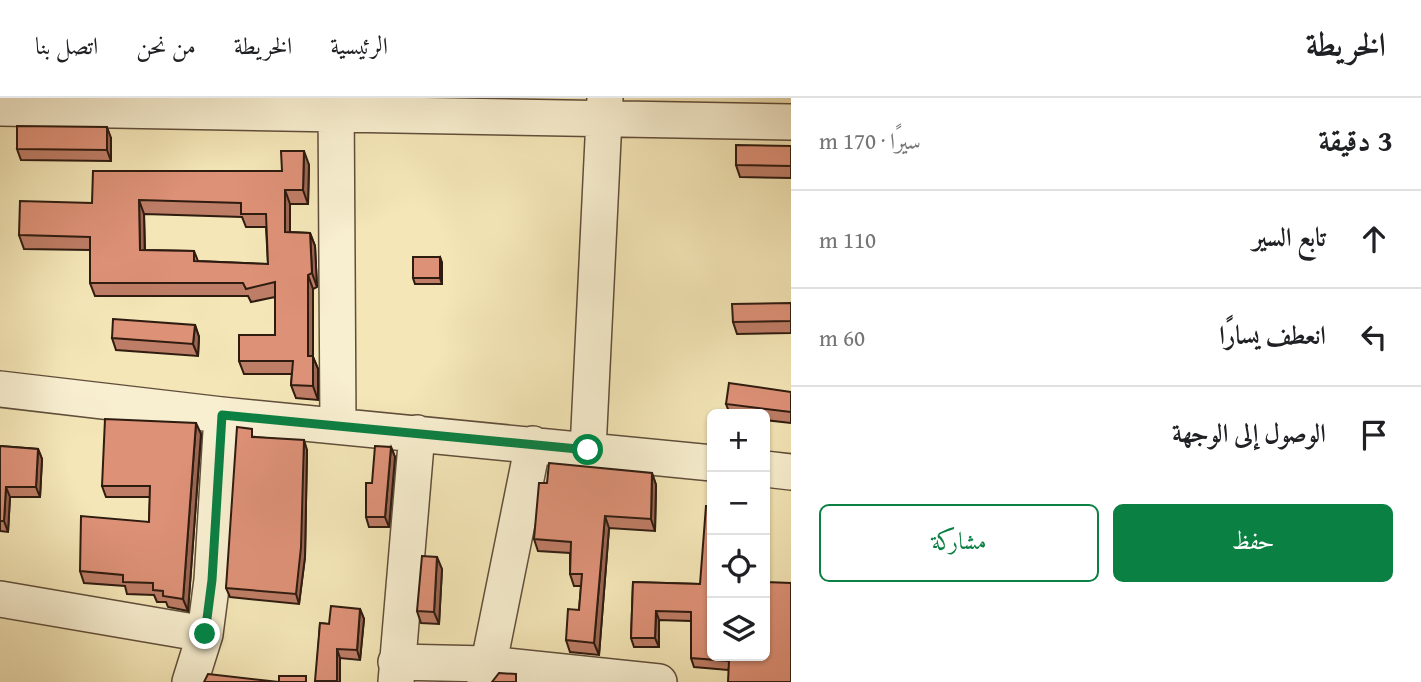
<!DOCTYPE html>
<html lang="ar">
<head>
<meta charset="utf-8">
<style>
	:root { --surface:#fff; --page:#f2f2f2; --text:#202124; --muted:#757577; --line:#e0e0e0; --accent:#0b8043 }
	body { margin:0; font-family:"Gentium Book Plus",Amiri,serif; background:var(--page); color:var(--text); direction:rtl }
	.controls { position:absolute; right:21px; bottom:21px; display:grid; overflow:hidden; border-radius:10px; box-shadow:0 2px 5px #0004 }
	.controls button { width:63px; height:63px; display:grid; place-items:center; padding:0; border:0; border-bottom:2px solid var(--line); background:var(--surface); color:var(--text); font:35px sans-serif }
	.stop { position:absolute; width:21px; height:21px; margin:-16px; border:5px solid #0b8043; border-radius:50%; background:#fff }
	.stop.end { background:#0b8043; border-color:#fff; box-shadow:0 2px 7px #0008 }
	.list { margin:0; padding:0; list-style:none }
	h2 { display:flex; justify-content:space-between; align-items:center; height:91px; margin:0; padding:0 28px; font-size:30px }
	h2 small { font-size:23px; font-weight:400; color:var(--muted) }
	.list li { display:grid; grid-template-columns:46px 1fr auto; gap:21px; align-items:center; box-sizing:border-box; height:98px; padding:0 28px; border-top:2px solid var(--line) }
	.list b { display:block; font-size:26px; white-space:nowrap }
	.list em { font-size:23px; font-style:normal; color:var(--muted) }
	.actions { display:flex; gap:14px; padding:21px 28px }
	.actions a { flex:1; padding:16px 0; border:2px solid var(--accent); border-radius:10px; text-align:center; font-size:24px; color:var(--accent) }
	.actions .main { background:var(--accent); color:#fff }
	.icon { flex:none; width:38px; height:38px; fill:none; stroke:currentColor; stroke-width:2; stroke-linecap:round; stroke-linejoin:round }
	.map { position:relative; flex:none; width:791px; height:584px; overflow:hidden; direction:ltr }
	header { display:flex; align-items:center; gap:42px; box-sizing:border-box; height:98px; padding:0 35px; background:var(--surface); border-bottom:2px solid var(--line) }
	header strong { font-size:33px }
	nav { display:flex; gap:38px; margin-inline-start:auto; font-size:24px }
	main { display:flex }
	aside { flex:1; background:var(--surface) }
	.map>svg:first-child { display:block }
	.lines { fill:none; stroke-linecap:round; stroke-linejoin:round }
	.minor-casing { stroke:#604e3a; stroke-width:38 }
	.minor { stroke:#f8efd0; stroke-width:35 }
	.wall { fill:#be7d66; stroke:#2f1c10; stroke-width:2; fill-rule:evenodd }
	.shaded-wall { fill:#9b6653; stroke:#2f1c10; stroke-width:2 }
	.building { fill:#dd9177; stroke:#2f1c10; stroke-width:2; fill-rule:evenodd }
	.route { stroke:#0b8043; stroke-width:9 }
</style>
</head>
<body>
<header>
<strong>الخريطة</strong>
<nav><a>الرئيسية</a><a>الخريطة</a><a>من نحن</a><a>اتصل بنا</a></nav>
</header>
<main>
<aside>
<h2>3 دقيقة<small>سيرًا · 170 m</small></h2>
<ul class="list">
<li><svg class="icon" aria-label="ahead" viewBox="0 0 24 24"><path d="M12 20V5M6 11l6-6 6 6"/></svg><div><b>تابع السير</b></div><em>110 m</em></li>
<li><svg class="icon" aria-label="left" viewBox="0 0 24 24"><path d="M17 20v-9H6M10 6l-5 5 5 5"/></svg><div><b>انعطف يسارًا</b></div><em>60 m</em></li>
<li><svg class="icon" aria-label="arrive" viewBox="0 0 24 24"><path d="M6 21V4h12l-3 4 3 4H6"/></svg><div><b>الوصول إلى الوجهة</b></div></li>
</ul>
<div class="actions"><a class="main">حفظ</a><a>مشاركة</a></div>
</aside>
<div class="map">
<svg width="791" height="584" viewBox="0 0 791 584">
	<rect width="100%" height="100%" fill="#f4e6b7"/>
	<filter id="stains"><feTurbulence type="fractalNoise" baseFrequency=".00286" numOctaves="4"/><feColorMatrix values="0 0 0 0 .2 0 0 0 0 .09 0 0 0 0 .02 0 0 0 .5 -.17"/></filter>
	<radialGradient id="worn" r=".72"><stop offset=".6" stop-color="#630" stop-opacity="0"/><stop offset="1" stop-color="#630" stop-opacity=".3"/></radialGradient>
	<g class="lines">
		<g class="minor-casing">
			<path id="minor" d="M336,0L338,328
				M0,10L791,24
				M0,291L222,317L712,365
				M588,352L605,0
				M765,371L791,374
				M0,501L205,536
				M396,564L487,566L659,584
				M190,584L205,536L212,482L222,317
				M396,584L417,335
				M485,584L533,346"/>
		</g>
		<use href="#minor" class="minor"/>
	</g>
	<path class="wall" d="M111,40V63L21,62L17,51Z
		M791,48V80L740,79L736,67Z
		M309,67L308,106H290V134L310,135L315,148L317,189L313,191V259L318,271V302L296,300L291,287L292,276H244L239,263L275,237V199L251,204L248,198H95L90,185V152L24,151L19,137L92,105L282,73ZM144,116L242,119L246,129H266L268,166L198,163L194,153L145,152Z
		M440,159L442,165V186H415L413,180Z
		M791,205V235L737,236L733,224Z
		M195,227L199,239L198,258L116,252L112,240Z
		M791,294V325L765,322V316H730L726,306Z
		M201,336L188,513L168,509L166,504H157L154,497L127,496L125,488L84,485L80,473L149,424L150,399H106L102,388Z
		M255,339L307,352L305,459L299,506L230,499L226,490Z
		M0,348L38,351L42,361L40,399H10L8,434L0,433Z
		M391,349L395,359L389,429H369L366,419Z
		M652,375L656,387L655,433L609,430L599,557L570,554L566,542L579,512L581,488H574L570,476V455L538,453L534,441L547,385Z
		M766,465L769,474V485L728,572L694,569L691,560V523L659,522V549H634L631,540L633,484L700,486L712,558Z
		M442,471L439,526L421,525L417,513Z
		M360,511L364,521L360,562L340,560V584H316L320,525L329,526Z"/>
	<path class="shaded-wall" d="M107,29L111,40V63L107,52Z
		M304,53L309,67L308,106L303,92Z
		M285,92L290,106V148L285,134Z
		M139,102L144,116L145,166L140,152Z
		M310,135L315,148L317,189L312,175Z
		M440,159L442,165V186L440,180Z
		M308,177L313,191V259L318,271V302L313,288L308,258Z
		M195,227L199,239L198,258L193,246Z
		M196,325L201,336L188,513L183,501Z
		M304,342L307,352L305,459L299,506L296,496Z
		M391,349L395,359L389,429L385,419Z
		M38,351L42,361L40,399L36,389Z
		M652,375L656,387L655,433L651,421Z
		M6,389L10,399L8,434L4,423Z
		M605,418L609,430L599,557L594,545Z
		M437,459L442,471L439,526L434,514Z
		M766,465L769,474V493L766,484Z
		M360,511L364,521L360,562L357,552Z
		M656,513L659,522V549L655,540Z
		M337,551L340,560V584H337Z"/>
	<path class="building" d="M17,28L107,29V52L17,51Z
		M736,47L791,48V68L736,67Z
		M281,53H304L303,92H285V134L310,135L312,175L308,177V258H313V288L291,287L293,263H239V237H275V184L246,191L243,185H90V139L19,137L20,103L92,105L93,73H282ZM139,102L241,105V116H266L268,166L194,163V153L140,152Z
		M413,159H440V180H413Z
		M791,205V223L733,224L732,206Z
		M113,221L195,227L193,246L112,240Z
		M729,285L791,294V314L726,306Z
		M105,321L196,325L183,501L163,498V493L153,492V485L123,484V477L80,473L81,418L149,424L150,388H102Z
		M237,329L252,331V339L304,342L301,449L296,496L226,490Z
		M0,348L38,351L36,389H6L4,423H0Z
		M375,348L391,349L385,419H366V385H372Z
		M549,365L652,375L651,421L605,418L594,545L566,542L568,511L579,512L582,476H570L571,444L534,441L539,385H547Z
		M706,408H712V558H765L766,465V484L791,485V584H728L729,563L691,560V514L656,513L655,540H631L633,484L700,486Z
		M422,458L437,459L434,514L417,513Z
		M331,508L360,511L357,552L337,551V583H315L320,525L329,526Z
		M499,575L516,576V584H492Z
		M208,576L279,584V578H306V584H204Z"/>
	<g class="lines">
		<path class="route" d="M205,536L212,482L222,317L588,352"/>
	</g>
	<rect width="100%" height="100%" filter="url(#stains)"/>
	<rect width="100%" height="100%" fill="url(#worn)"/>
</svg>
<div class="controls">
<button>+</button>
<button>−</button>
<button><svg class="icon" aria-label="locate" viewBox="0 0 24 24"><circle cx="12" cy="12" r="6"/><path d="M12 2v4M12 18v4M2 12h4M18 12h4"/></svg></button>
<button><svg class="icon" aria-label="layers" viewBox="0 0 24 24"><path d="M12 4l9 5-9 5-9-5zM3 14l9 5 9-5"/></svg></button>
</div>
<div class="stop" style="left:588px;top:352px"></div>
<div class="stop end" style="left:205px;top:536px"></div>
</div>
</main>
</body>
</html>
